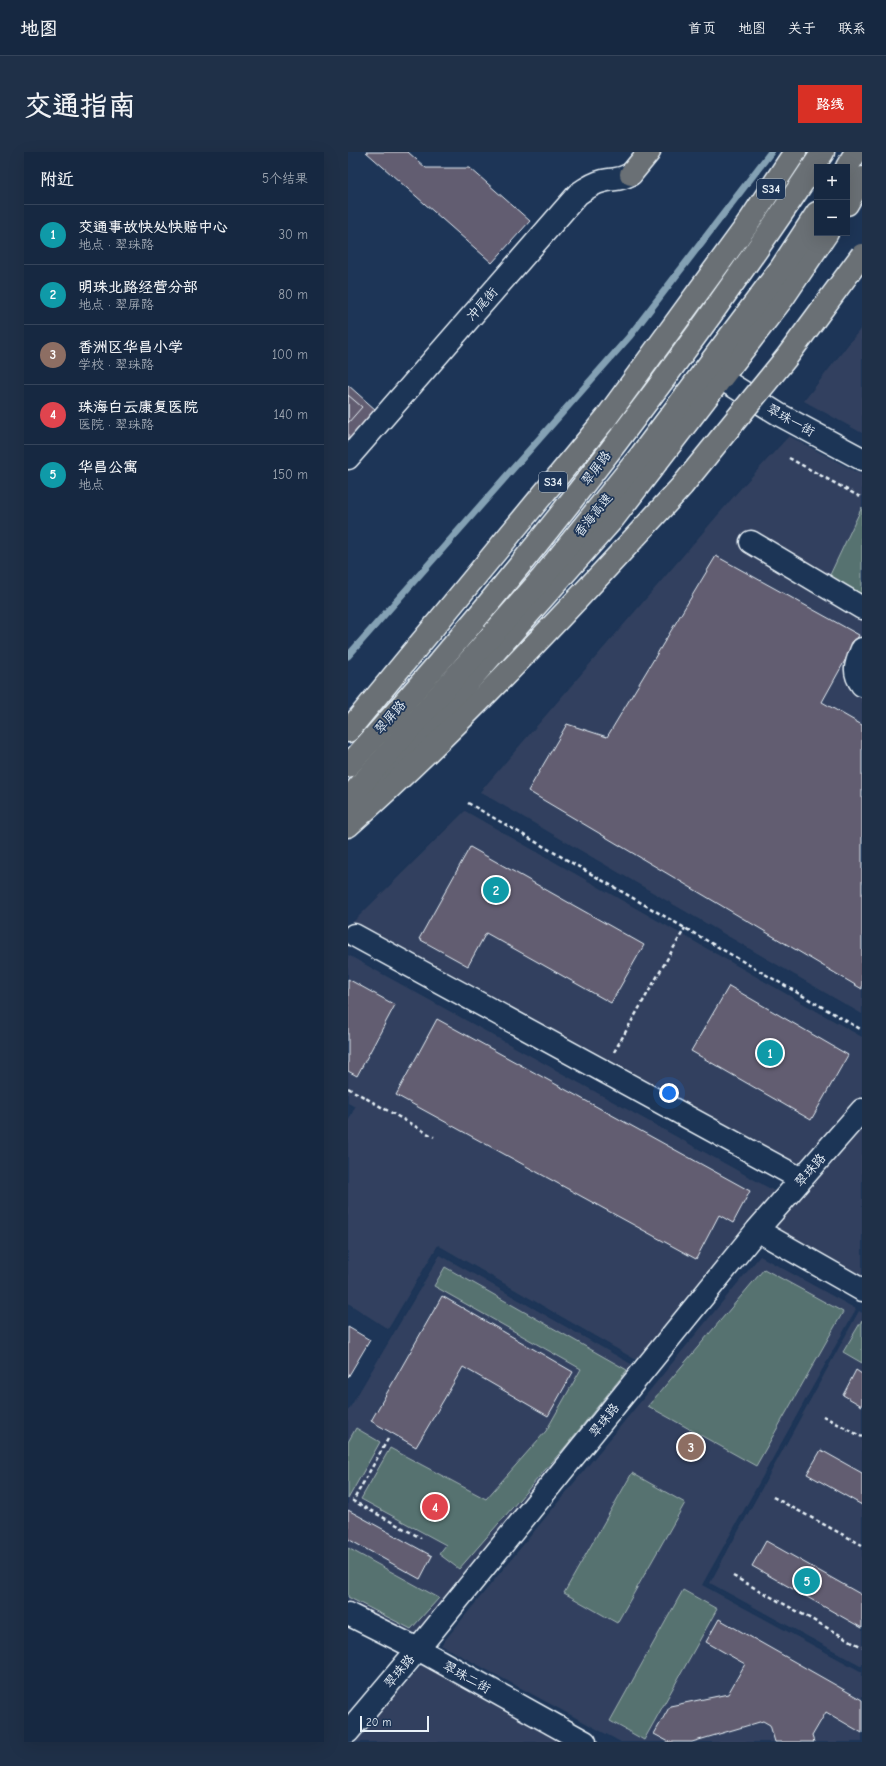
<!DOCTYPE html>
<html lang="zh">
<head>
<meta charset="utf-8">
<style>
	:root { --surface:#162841; --page:#1f3048; --text:#f1f3f6; --muted:#9ea6b1; --line:#35445a; --accent:#d93025 }
	body { margin:0; font-family:"Comic Neue","LXGW WenKai TC",sans-serif; background:var(--page); color:var(--text) }
	.controls { position:absolute; right:12px; top:12px; display:grid; overflow:hidden; border-radius:0px; box-shadow:0 4px 16px #0002 }
	.controls button { width:36px; height:36px; display:grid; place-items:center; padding:0; border:0; border-bottom:1px solid var(--line); background:var(--surface); color:var(--text); font:20px sans-serif }
	.scale { position:absolute; left:12px; bottom:10px; width:69px; box-sizing:border-box; padding-left:4px; border:2px solid #e8f1f8; border-top:0; font-size:11px; line-height:14px; white-space:nowrap; color:#e8f1f8; -webkit-text-stroke:3px #1d3557; paint-order:stroke }
	.you { position:absolute; left:321px; top:941px; width:14px; height:14px; margin:-10px; border:3px solid #fff; border-radius:50%; background:#1a73e8; box-shadow:0 0 0 6px #1a73e833 }
	.badge { display:grid; place-items:center; width:26px; height:26px; border-radius:50%; background:var(--accent); color:#fff; font-size:13px; font-weight:700 }
	.pin { position:absolute; translate:-50% -50%; border:2px solid #fff; box-shadow:0 1px 4px #0006 }
	.list { margin:0; padding:0; list-style:none }
	h2 { display:flex; justify-content:space-between; align-items:center; height:52px; margin:0; padding:0 16px; font-size:17px }
	h2 small { font-size:13px; font-weight:400; color:var(--muted) }
	.list li { display:grid; grid-template-columns:26px 1fr auto; gap:12px; align-items:center; box-sizing:border-box; height:60px; padding:0 16px; border-top:1px solid var(--line) }
	.list b { display:block; font-size:15px; white-space:nowrap }
	.list p { margin:0; font-size:13px; white-space:nowrap; color:var(--muted) }
	.list em { font-size:13px; font-style:normal; color:var(--muted) }
	.map { position:relative; flex:none; width:514px; height:1590px; overflow:hidden; border-radius:0px }
	header { display:flex; align-items:center; gap:24px; box-sizing:border-box; height:56px; padding:0 20px; background:var(--surface); border-bottom:1px solid var(--line) }
	header strong { font-size:19px }
	nav { display:flex; gap:22px; margin-inline-start:auto; font-size:14px }
	.intro { display:flex; align-items:center; justify-content:space-between; box-sizing:border-box; height:96px; padding:0 24px }
	h1 { margin:0; font-size:28px }
	.button { padding:10px 18px; border-radius:0px; background:var(--accent); color:#fff; font-size:14px; font-weight:700 }
	main { display:flex; gap:24px; padding:0 24px }
	aside { flex:1; background:var(--surface); border-radius:0px; box-shadow:0 4px 16px #0002 }
	.map>svg:first-child { display:block }
	.built { fill:#32415f }
	.green { fill:#57726f; stroke:#a0b2b4 }
	.lines { fill:none; stroke-linecap:round; stroke-linejoin:round }
	.stream { stroke:#84a1b4; stroke-width:7 }
	.building { fill:#625d71; stroke:#e8f1f8 }
	.minor-casing { stroke:#e8f1f8; stroke-width:25 }
	.major-casing { stroke:#e8f1f8; stroke-width:25 }
	.highway-casing { stroke:#e8f1f8; stroke-width:25 }
	.path { stroke:#e8f1f8; stroke-width:2.5; stroke-dasharray:4 3; stroke-linecap:butt }
	.minor { stroke:#1d3557; stroke-width:22 }
	.major { stroke:#6a7074; stroke-width:22 }
	.highway { stroke:#6a7074; stroke-width:22 }
	.highway-bridge-casing { stroke:#e8f1f8; stroke-width:25; stroke-linecap:butt }
	.highway-bridge { stroke:#6a7074; stroke-width:22 }
	.labels { text-anchor:middle; dominant-baseline:central; stroke-width:3.5; stroke-linejoin:round; paint-order:stroke }
	.shield { fill:#1d3557; stroke:#abb9c8; stroke-width:1 }
	.shield-label { font-size:12px; font-weight:bold; fill:#e8f1f8 }
	.street-label { font-size:13px; fill:#e8f1f8; stroke:#1d3557 }
</style>
</head>
<body>
<header>
<strong>地图</strong>
<nav><a>首页</a><a>地图</a><a>关于</a><a>联系</a></nav>
</header>
<div class="intro"><h1>交通指南</h1><a class="button">路线</a></div>
<main>
<aside>
<h2>附近<small>5个结果</small></h2>
<ul class="list">
<li><span class="badge" style="background:#0f9aa8">1</span><div><b>交通事故快处快赔中心</b><p>地点 · 翠珠路</p></div><em>30 m</em></li>
<li><span class="badge" style="background:#0f9aa8">2</span><div><b>明珠北路经营分部</b><p>地点 · 翠屏路</p></div><em>80 m</em></li>
<li><span class="badge" style="background:#8d6e63">3</span><div><b>香洲区华昌小学</b><p>学校 · 翠珠路</p></div><em>100 m</em></li>
<li><span class="badge" style="background:#e0444e">4</span><div><b>珠海白云康复医院</b><p>医院 · 翠珠路</p></div><em>140 m</em></li>
<li><span class="badge" style="background:#0f9aa8">5</span><div><b>华昌公寓</b><p>地点</p></div><em>150 m</em></li>
</ul>
</aside>
<div class="map">
<svg width="514" height="1590" viewBox="0 0 514 1590">
	<rect width="100%" height="100%" fill="#1d3557"/>
	<filter id="ink" filterUnits="userSpaceOnUse"><feTurbulence type="fractalNoise" baseFrequency=".025" numOctaves="2"/><feDisplacementMap in="SourceGraphic" scale="8" xChannelSelector="R" yChannelSelector="G"/><feConvolveMatrix kernelMatrix="1 2 1 2 8 2 1 2 1" color-interpolation-filters="sRGB"/></filter>
	<g filter="url(#ink)">
		<path class="built" d="M514,175V281L456,249Z
			M441,284L514,323V862L132,640L394,335Z
			M117,659L514,885V949L443,1030L0,775Z
			M0,803L430,1041L290,1209L90,1093L40,1177L0,1151V970L7,955L0,951Z
			M514,957V1137L410,1079Z
			M92,1103L290,1216L67,1486L0,1451V1259Z
			M412,1104L508,1157L354,1433L514,1520V1590H273L93,1493Z
			M511,1159L514,1161V1514L362,1431Z
			M75,1512L214,1590H5Z"/>
		<path class="green" d="M514,355V444L481,425Z
			M97,1115L279,1218L217,1295L111,1417L91,1402L98,1393L13,1347L42,1296L138,1347L198,1279L233,1217L86,1134Z
			M416,1117L495,1160L408,1314L300,1254Z
			M514,1168V1211L495,1200Z
			M8,1276L32,1290L0,1347V1290Z
			M284,1321L337,1351L269,1471L216,1441Z
			M0,1396L91,1446L63,1477L0,1445Z
			M335,1438L369,1457L296,1588L262,1569Z"/>
		<g class="lines">
			<path class="stream" d="M0,504L281,185L423,0"/>
		</g>
		<path class="building" d="M18,0H60L78,16H122L182,69L144,111Z
			M0,233L28,258L0,289Z
			M0,243L14,255L0,271Z
			M368,404L511,483L474,550L514,573V837L180,639L219,572L259,585Z
			M122,695L296,793L263,851L138,781L120,814L71,787Z
			M0,827L47,853L9,924L0,919Z
			M381,834L500,903L463,968L343,899Z
			M89,867L402,1039L385,1071L371,1063L348,1107L48,943Z
			M94,1144L225,1220L200,1264L115,1215L68,1295L23,1269Z
			M0,1175L22,1188L0,1225Z
			M508,1218L514,1222V1254L495,1243Z
			M473,1298L514,1321V1353L459,1322Z
			M0,1358L84,1404L72,1427L0,1387Z
			M418,1389L514,1443V1476L404,1414Z
			M371,1467L514,1548V1581L478,1560L464,1584L466,1590H427L422,1573L415,1569L344,1590H321L306,1582L322,1554L380,1542L397,1512L358,1490Z"/>
		<g class="lines">
			<g class="minor-casing">
				<path id="minor" d="M374,227L432,263L514,307
					M0,306L230,42C237,37 246,31 255,29C268,26 270,29 283,22
					M403,390L514,456
					M514,497C508,512 504,520 514,533
					M6,783L453,1027
					M409,1078L514,1138
					M0,1462L70,1497L237,1590
					M0,1580L70,1497L409,1078L514,958"/>
			</g>
			<g class="major-casing">
				<path id="major" d="M283,22L301,0
					M499,52L514,26
					M0,614C173,422 332,216 475,0
					M6,658L265,367L435,146L479,81"/>
			</g>
			<g class="highway-casing">
				<path id="highway" d="M499,15L508,0
					M0,579L258,266L399,73L447,0
					M0,647L194,426L293,303L433,116L469,61
					M0,674C119,568 227,451 334,334"/>
			</g>
			<path class="path" d="M441,306L514,346
				M120,651L514,878
				M266,900L337,776
				M0,936L86,985
				M475,1264L514,1285
				M40,1287L5,1349L73,1386
				M425,1345L514,1393
				M385,1424L514,1495"/>
			<use href="#minor" class="minor"/>
			<use href="#major" class="major"/>
			<use href="#highway" class="highway"/>
			<g class="highway-bridge-casing">
				<path id="highway-bridge" d="M334,334L438,206L514,103"/>
			</g>
			<use href="#highway-bridge" class="highway-bridge"/>
		</g>
	</g>
	<g class="labels">
		<g class="shield">
			<rect x="409" y="27" width="28" height="20" rx="3"/>
			<rect x="191" y="320" width="28" height="20" rx="3"/>
		</g>
		<g class="shield-label">
			<text x="423" y="37">S34</text>
			<text x="205" y="330">S34</text>
		</g>
		<g class="street-label">
			<text transform="translate(134 152) rotate(-49)">冲尾街</text>
			<text transform="translate(443 268) rotate(29)">翠珠一街</text>
			<text transform="translate(248 316) rotate(-53)">翠屏路</text>
			<text transform="translate(245 363) rotate(-51)">香海高速</text>
			<text transform="translate(42 565) rotate(-49)">翠屏路</text>
			<text transform="translate(462 1018) rotate(-49)">翠珠路</text>
			<text transform="translate(256 1268) rotate(-51)">翠珠路</text>
			<text transform="translate(51 1519) rotate(-50)">翠珠路</text>
			<text transform="translate(119 1525) rotate(29)">翠珠二街</text>
		</g>
	</g>
</svg>
<div class="controls">
<button>+</button>
<button>−</button>
</div>
<div class="scale">20 m</div>
<div class="you"></div>
<div class="pin badge" style="left:422px;top:901px;background:#0f9aa8">1</div>
<div class="pin badge" style="left:148px;top:738px;background:#0f9aa8">2</div>
<div class="pin badge" style="left:343px;top:1295px;background:#8d6e63">3</div>
<div class="pin badge" style="left:87px;top:1355px;background:#e0444e">4</div>
<div class="pin badge" style="left:459px;top:1429px;background:#0f9aa8">5</div>
</div>
</main>
</body>
</html>
